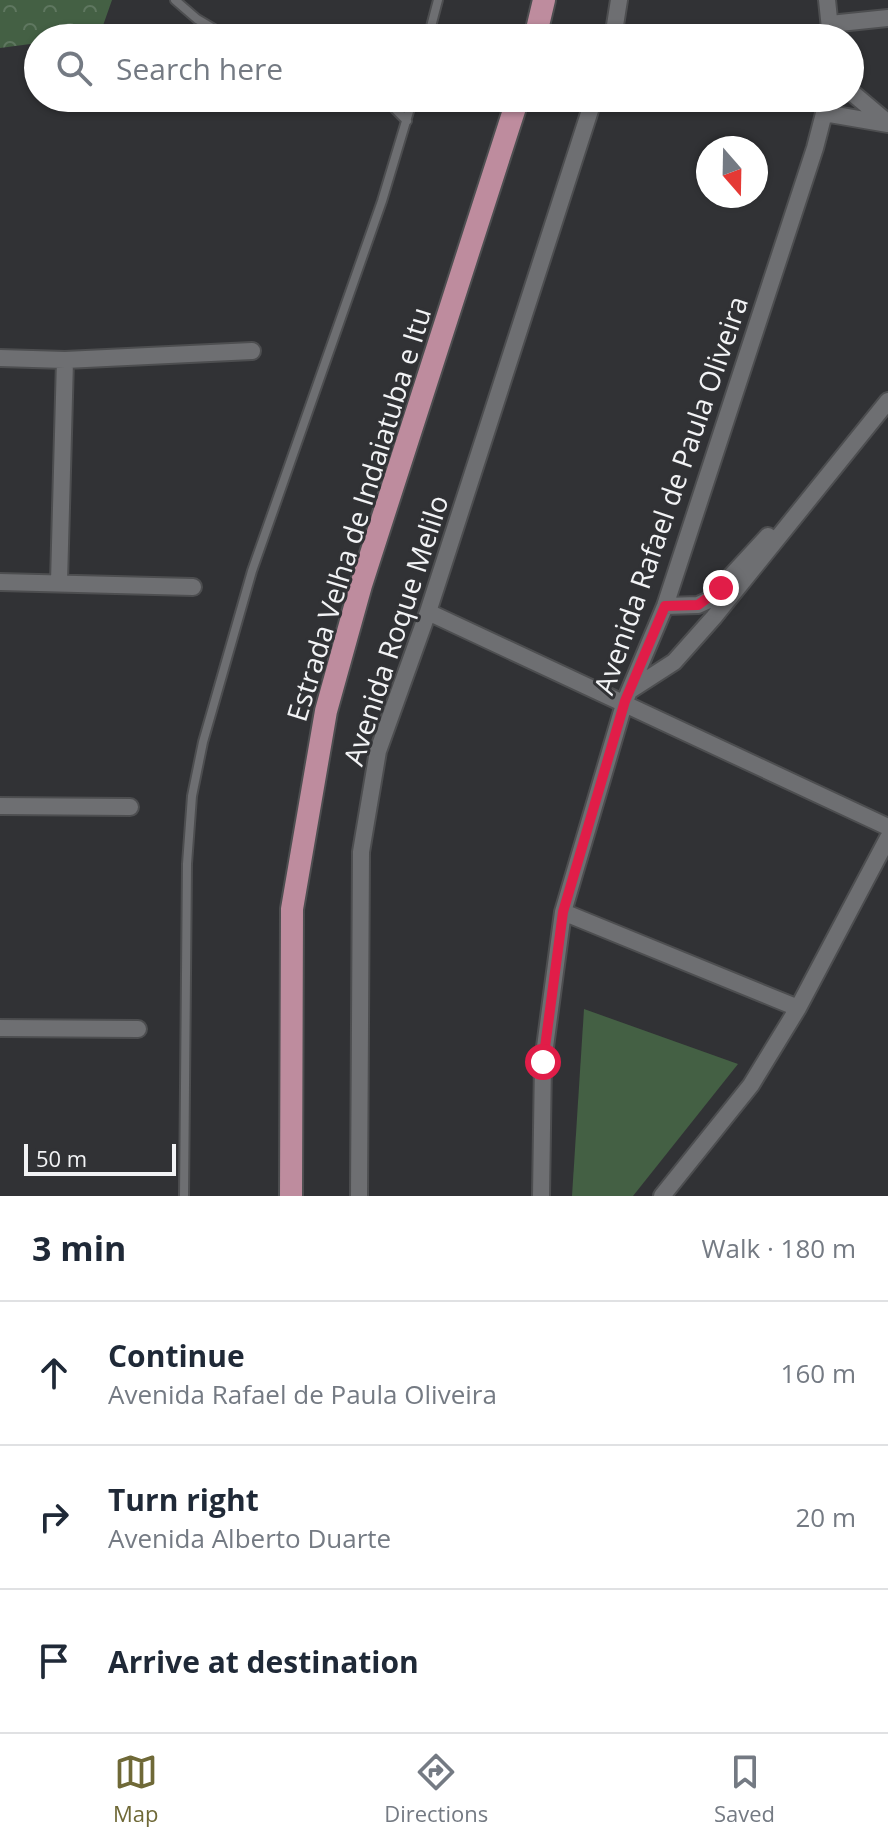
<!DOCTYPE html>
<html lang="en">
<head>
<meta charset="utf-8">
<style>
	:root { --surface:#fff; --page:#f6f6f7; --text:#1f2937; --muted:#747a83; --line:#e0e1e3; --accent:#6f6937 }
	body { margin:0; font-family:"Open Sans",sans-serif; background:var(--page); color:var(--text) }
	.compass { position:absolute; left:696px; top:136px; width:72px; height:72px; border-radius:50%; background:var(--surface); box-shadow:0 2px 6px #0004; rotate:160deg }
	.scale { position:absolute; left:24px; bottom:20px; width:152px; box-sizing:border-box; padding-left:8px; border:4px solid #f2f3f5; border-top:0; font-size:22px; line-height:28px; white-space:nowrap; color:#f2f3f5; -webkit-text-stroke:6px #313235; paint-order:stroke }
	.stop { position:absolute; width:24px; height:24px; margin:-18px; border:6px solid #e11d48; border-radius:50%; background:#fff }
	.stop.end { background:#e11d48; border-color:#fff; box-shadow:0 2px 8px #0008 }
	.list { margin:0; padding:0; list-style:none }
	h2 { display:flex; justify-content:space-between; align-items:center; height:104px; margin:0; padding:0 32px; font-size:34px }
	h2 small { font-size:26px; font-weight:400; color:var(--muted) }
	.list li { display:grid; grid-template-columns:52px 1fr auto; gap:24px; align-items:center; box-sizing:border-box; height:144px; padding:0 32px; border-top:2px solid var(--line) }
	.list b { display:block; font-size:30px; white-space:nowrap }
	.list p { margin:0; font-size:26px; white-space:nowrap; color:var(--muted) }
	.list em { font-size:26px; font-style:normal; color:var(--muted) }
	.icon { flex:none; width:44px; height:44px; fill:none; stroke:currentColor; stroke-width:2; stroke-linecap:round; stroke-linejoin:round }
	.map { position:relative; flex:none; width:888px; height:1196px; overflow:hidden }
	.search { position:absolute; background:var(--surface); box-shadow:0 2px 6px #0004; left:24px; right:24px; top:24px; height:88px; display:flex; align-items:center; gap:20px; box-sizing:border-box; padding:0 28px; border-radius:44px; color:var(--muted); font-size:30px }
	.sheet { height:536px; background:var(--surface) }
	nav { display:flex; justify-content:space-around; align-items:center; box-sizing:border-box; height:112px; border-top:2px solid var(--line); background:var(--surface); font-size:22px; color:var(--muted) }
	nav a { display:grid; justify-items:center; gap:4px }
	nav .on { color:var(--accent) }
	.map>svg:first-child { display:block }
	.forest { fill:url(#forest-crowns) }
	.green { fill:#446044 }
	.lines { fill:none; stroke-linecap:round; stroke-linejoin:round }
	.service-casing { stroke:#4d4e50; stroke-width:12 }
	.minor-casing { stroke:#4d4e50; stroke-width:20 }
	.primary-casing { stroke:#4d4e50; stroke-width:26 }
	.service { stroke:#6e6f72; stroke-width:8 }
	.minor { stroke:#6e6f72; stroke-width:16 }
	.primary { stroke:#be8c9e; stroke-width:22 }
	.route { stroke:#e11d48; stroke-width:10 }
	.labels { text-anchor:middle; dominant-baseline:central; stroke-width:6; stroke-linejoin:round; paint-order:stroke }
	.street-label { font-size:28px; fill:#f2f3f5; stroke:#313235 }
</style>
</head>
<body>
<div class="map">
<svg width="888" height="1196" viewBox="0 0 888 1196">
	<defs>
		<pattern id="forest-crowns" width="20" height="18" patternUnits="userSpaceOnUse" patternTransform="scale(2)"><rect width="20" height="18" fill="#446044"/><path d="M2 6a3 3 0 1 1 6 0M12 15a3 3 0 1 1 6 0" fill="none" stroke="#5f7760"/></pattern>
	</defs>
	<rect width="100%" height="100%" fill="#313235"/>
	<path class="forest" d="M0,0H112L100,34L38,38V43L0,48Z"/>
	<path class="green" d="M584,1009L738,1064L633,1196H572Z"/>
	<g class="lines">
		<g class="service-casing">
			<path id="service" d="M175,0L197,19L229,38
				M428,38L438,0
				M384,98L407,121
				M184,1196L187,864L192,796L203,742L252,571L382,201L413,98"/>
		</g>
		<g class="minor-casing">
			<path id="minor" d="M827,0L831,38
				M830,24L888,18
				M613,38L619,0
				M850,91L887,122
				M824,113L888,124
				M0,358L65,360L252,351
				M0,582L193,587
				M59,582L65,360
				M665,606L698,605L709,600L768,536
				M428,612L888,827
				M629,691L674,662L714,617L888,401
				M0,806L130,807
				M563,912L798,1008
				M0,1028L138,1029
				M359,1196L361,852L378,751L428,612L594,98
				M541,1196L543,1062L563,912L625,701L665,606L815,148L828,98
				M662,1196L751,1085L798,1008L888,838"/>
		</g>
		<g class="primary-casing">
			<path id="primary" d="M535,38L544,0
				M291,1196L292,909L326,711L361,585L518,98"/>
		</g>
		<use href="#service" class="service"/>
		<use href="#minor" class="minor"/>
		<use href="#primary" class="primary"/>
	</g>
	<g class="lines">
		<path class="route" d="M543,1062L563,912L625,701L665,606L698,605L721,588"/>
	</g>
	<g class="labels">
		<g class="street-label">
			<text transform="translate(670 495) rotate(-71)">Avenida Rafael de Paula Oliveira</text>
			<text transform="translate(358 514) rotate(-73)">Estrada Velha de Indaiatuba e Itu</text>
			<text transform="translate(395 630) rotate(-72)">Avenida Roque Melilo</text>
		</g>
	</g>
</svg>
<svg class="compass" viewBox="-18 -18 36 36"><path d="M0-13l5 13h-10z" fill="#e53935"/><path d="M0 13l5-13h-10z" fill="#747a83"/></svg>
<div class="scale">50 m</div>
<div class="stop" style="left:543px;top:1062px"></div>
<div class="stop end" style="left:721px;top:588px"></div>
<div class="search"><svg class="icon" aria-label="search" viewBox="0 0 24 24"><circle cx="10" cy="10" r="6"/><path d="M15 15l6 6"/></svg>Search here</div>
</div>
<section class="sheet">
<h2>3 min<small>Walk · 180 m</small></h2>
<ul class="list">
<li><svg class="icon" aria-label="ahead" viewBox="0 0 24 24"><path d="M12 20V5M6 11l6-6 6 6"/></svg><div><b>Continue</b><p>Avenida Rafael de Paula Oliveira</p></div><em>160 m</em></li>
<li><svg class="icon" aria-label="right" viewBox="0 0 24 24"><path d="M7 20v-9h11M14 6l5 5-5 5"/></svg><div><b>Turn right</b><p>Avenida Alberto Duarte</p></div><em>20 m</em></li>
<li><svg class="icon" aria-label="arrive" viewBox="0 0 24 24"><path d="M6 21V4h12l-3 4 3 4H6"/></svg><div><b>Arrive at destination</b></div></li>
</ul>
</section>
<nav>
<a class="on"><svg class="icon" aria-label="map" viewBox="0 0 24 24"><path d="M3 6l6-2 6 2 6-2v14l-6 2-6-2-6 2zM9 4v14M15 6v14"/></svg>Map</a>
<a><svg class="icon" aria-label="directions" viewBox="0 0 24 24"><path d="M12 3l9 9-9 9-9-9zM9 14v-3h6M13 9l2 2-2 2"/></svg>Directions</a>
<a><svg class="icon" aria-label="saved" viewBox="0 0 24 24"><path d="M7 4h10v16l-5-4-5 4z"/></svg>Saved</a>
</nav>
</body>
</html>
